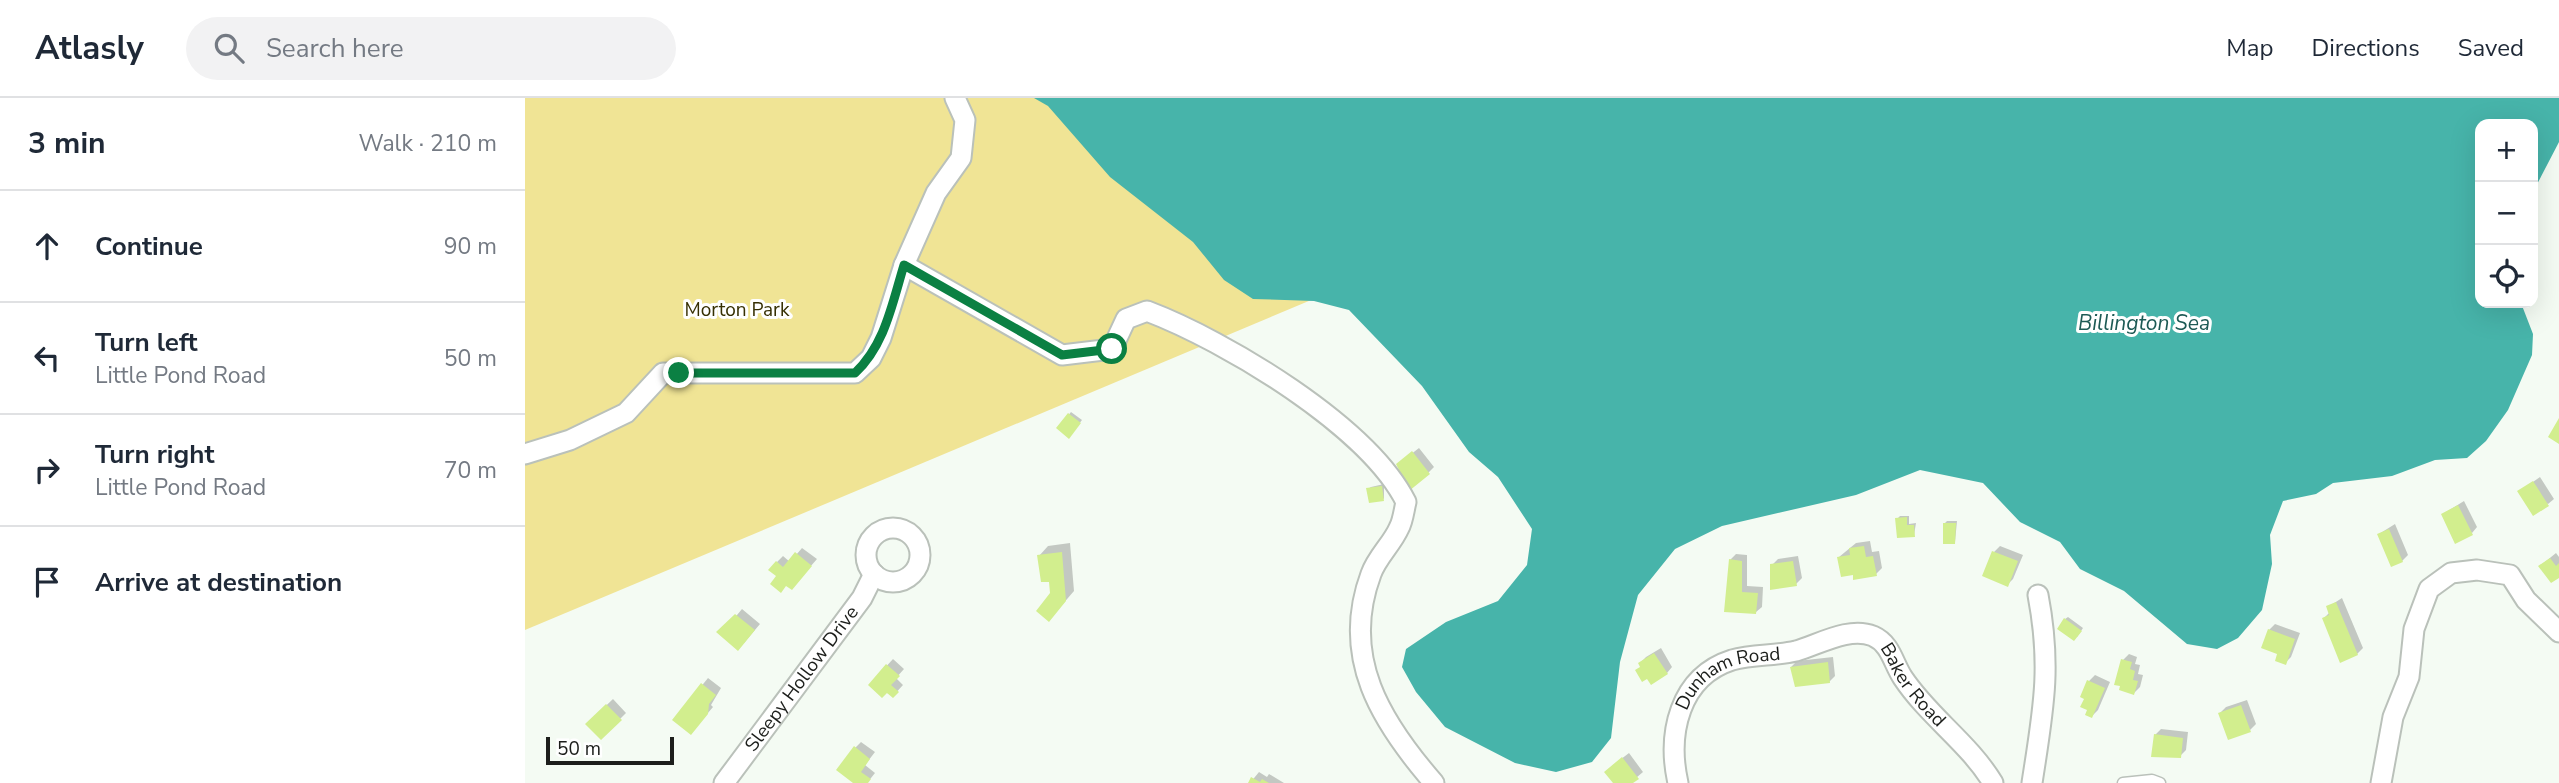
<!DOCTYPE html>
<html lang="en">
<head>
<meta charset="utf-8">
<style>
	:root { --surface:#fff; --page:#f2f2f3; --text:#1f2937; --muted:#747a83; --line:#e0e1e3 }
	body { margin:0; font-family:"Nunito Sans",sans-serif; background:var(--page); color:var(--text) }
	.controls { position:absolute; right:21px; top:21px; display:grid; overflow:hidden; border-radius:14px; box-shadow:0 7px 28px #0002 }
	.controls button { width:63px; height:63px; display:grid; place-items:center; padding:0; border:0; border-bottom:2px solid var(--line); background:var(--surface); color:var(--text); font:35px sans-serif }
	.scale { position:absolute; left:21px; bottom:18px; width:128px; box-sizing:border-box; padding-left:7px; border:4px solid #1c1e1b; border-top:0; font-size:19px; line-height:24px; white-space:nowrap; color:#1c1e1b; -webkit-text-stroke:5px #fff; paint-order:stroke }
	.stop { position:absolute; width:21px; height:21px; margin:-16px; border:5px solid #0b8043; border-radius:50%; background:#fff }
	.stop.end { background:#0b8043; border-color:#fff; box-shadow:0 2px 7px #0008 }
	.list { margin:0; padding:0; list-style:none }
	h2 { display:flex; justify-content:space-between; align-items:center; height:91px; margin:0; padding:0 28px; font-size:30px }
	h2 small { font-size:23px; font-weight:400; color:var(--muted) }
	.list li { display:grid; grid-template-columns:46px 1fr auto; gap:21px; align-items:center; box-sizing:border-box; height:112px; padding:0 28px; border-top:2px solid var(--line) }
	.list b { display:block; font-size:26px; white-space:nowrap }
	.list p { margin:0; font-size:23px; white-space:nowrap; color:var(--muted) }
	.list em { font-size:23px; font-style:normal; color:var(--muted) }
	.icon { flex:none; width:38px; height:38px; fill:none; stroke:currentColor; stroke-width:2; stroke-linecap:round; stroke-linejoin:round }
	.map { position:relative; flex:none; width:2034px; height:685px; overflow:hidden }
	header { display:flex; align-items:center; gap:42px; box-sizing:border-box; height:98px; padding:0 35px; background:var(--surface); border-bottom:2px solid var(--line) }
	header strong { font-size:33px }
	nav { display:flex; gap:38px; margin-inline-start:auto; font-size:24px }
	.search { width:490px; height:63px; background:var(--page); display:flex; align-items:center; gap:18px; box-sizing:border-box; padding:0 24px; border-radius:38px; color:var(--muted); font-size:26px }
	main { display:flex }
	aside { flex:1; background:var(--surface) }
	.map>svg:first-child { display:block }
	.green { fill:#f0e495 }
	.water { fill:#47b4aa }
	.shadow { fill:#0003 }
	.building { fill:#d2ee8e }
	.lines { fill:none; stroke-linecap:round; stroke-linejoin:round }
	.service-casing { stroke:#bac1ba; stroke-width:13 }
	.minor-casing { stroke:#bac1ba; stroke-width:23 }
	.service { stroke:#fff; stroke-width:10 }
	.minor { stroke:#fff; stroke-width:19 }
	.route { stroke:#0b8043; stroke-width:9 }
	.labels { text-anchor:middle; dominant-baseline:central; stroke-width:6; stroke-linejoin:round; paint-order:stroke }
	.park-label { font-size:19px; fill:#362f02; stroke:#fff }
	.street-label { font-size:19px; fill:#1c1e1b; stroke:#fff }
	.water-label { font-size:21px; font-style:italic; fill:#1d5a55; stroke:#fff }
</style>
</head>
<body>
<header>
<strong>Atlasly</strong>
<div class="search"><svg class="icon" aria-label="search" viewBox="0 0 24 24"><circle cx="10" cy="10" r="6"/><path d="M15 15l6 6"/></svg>Search here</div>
<nav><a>Map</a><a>Directions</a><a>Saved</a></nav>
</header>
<main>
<aside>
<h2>3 min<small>Walk · 210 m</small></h2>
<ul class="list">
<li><svg class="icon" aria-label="ahead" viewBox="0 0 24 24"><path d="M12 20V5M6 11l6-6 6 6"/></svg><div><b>Continue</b></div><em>90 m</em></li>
<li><svg class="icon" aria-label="left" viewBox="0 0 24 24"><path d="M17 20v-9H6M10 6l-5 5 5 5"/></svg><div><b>Turn left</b><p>Little Pond Road</p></div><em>50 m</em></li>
<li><svg class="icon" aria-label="right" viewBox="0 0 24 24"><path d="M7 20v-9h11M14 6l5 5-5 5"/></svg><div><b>Turn right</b><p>Little Pond Road</p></div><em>70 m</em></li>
<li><svg class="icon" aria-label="arrive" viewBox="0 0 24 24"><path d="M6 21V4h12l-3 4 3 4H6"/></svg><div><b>Arrive at destination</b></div></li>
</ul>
</aside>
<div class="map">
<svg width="2034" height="685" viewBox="0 0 2034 685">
	<rect width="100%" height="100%" fill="#f4fbf3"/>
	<path class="green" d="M0,0H538L810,192L0,532Z"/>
	<path class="water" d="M509,0H2034V44L2008,94V26H1955V205H1996L2008,236L2007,257L1983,312L1961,343L1942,360L1910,362L1867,378L1808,385L1791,396L1758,403L1745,437L1747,466L1737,512L1713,540L1692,551L1662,546L1599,493L1555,471L1535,444L1495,424L1458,385L1395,372L1331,397L1197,428L1150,451L1113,497L1095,564L1086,640L1067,664L1031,674L990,665L920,629L891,594L877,569L881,551L921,524L973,503L1002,467L1007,431L973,379L944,354L897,288L824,212L789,203L728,201L699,182L668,144L585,79L523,8Z"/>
	<path class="shadow" d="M546,314L557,322L546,336L533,330Z
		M894,350L909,369L903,375L880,380L876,364Z
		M2015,379L2029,401L2023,406L1995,393Z
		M859,386V401L843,391L846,389Z
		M1939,403L1952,429L1947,435L1918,416Z
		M1375,418H1384V426L1391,425L1389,437L1372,421Z
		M1422,423H1432L1430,444L1420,425Z
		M1870,426L1883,457L1877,463L1854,436Z
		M1345,443L1347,454L1354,453L1357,470L1351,476L1329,475L1314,459L1331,445Z
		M545,445L549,493L524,522L526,482L514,458L523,448Z
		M1475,448L1498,457L1488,481L1482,487L1469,454Z
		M277,450L292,461L272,484L254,478L252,464L258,458L265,464Z
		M2031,455L2034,459V477L2015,468Z
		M1211,456L1222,457V488L1238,489L1237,509L1231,514L1201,512L1205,462Z
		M1273,458L1277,480L1271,486L1247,490V467L1253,461Z
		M1817,500L1838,550L1832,556L1799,520L1805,514L1803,509Z
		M217,511L235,526L219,545L207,523Z
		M1543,519L1558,530L1552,539L1540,521Z
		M1750,526L1775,535L1766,559L1760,565L1744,532Z
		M1136,550L1147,569L1142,575L1117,568L1115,565L1121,559Z
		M1604,556L1612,559L1610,566L1615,567L1613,576L1618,577L1615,589L1609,595L1598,562Z
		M1308,559L1310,578L1304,584L1266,569L1272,563Z
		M368,561L379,571L371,580L378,587L368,598L345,586Z
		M1570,577L1585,584L1573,612L1567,618L1564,583Z
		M183,580L196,590L186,607L188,609L171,629L149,622Z
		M88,601L101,615L76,640L62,626Z
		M1722,602L1731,626L1725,632L1695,615L1701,609Z
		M1636,631L1663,634L1661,652L1655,658L1630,637Z
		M336,644L350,654L340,667L350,675L342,685H331L330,650Z
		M1104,655L1118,674L1105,685H1090L1087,668Z
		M734,674L742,679L744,676L759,685H725Z"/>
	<path class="building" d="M543,315L556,325L544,341L531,330Z
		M2034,320V346L2023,339Z
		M887,353L905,376L884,393L875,382L878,380L871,366Z
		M2008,383L2024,408L2008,418L1992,393Z
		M857,388L859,403L844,405L841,390Z
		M1933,407L1948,437L1930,446L1916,416Z
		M1382,419V427H1389L1390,439L1372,440L1370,420Z
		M1418,425H1431L1430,446H1418Z
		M1864,431L1878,464L1866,469L1852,436Z
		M1339,448L1341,459L1348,458L1352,478L1328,482V477L1316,479L1312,459L1325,457L1324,450Z
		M1467,453L1493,463L1483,489L1457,478Z
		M270,454L287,468L267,492L261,488L256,495L245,486L251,478L243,472L251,463L258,469Z
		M537,454L541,503L524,524L511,513L525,495L524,484H516L512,457Z
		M2025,460L2031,468L2034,465V480L2026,485L2013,468Z
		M1204,461L1217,463V494L1233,495L1231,516L1199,514Z
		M1268,463L1272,488L1245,492V466Z
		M1811,504L1833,557L1815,565L1797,520L1804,517L1801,508Z
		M210,516L230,532L213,553L191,534Z
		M1539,520L1557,533L1549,543L1532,531Z
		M1743,531L1770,541L1761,567L1750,563L1752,556L1736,550Z
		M1129,555L1143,576L1126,587L1122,581L1117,584L1110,572L1115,569L1113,565Z
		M1596,561L1607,564L1605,571L1610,573L1608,582L1613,583L1609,597L1594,592L1595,588L1589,587Z
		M1303,564L1305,585L1270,589L1265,569Z
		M361,566L375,578L366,587L374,594L368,600L362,595L357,600L343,587Z
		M1562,582L1580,590L1567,620L1560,617L1562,612L1555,609L1559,601L1555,599Z
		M176,585L191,597L184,606L183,616L166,637L147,622Z
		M81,606L97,622L76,642L60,626Z
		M1716,607L1726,634L1703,642L1693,615Z
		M1629,636L1658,640L1656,660L1626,659Z
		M329,648L345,661L336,674L346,681L343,685H328L311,672Z
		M1097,659L1114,681L1108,685H1088L1079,674Z
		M726,679L735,684L737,681L744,685H723Z"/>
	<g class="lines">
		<g class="service-casing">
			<path id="service" d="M1598,685L1627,682L1635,685"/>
		</g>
		<g class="minor-casing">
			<g id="minor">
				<path d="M379,167L537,257L587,251L601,221L622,213C701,243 843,328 881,404C879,412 878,423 874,430C867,446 852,459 846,476C815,559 856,624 909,685"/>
				<path d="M0,356L45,342L101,315L138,275H330L346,260L356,240L379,167L411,95L436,60L440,22L430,0"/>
				<circle cx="368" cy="457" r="27"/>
				<path id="s1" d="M199,685L337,500L349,476"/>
				<path id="s2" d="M1153,685C1142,636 1154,579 1207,562C1228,556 1250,558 1271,553C1293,547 1324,528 1348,538C1366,546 1368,565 1378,580C1404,619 1444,645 1468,685"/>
				<path d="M1507,685C1518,613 1527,570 1513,497"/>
				<path d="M1856,685L1868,619L1884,579L1889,531L1904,491L1926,475L1952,472L1985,477L2001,502L2034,534"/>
			</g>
		</g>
		<use href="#service" class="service"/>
		<use href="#minor" class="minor"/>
	</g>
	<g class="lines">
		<path class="route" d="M154,275H330C360,247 367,206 379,167L537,257L587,251"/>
	</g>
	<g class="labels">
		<g class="park-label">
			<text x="212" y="212">Morton Park</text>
		</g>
		<g class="street-label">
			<text stroke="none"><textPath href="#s1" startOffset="130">Sleepy Hollow Drive</textPath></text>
			<text stroke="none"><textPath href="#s2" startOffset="136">Dunham Road</textPath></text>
			<text stroke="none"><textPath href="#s2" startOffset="357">Baker Road</textPath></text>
		</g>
		<g class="water-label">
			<text x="1619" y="225">Billington Sea</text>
		</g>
	</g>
</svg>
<div class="controls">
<button>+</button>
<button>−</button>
<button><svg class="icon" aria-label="locate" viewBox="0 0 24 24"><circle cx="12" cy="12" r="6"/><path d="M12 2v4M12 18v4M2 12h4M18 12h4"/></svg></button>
</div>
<div class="scale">50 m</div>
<div class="stop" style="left:587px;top:251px"></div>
<div class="stop end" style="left:154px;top:275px"></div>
</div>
</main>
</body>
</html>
